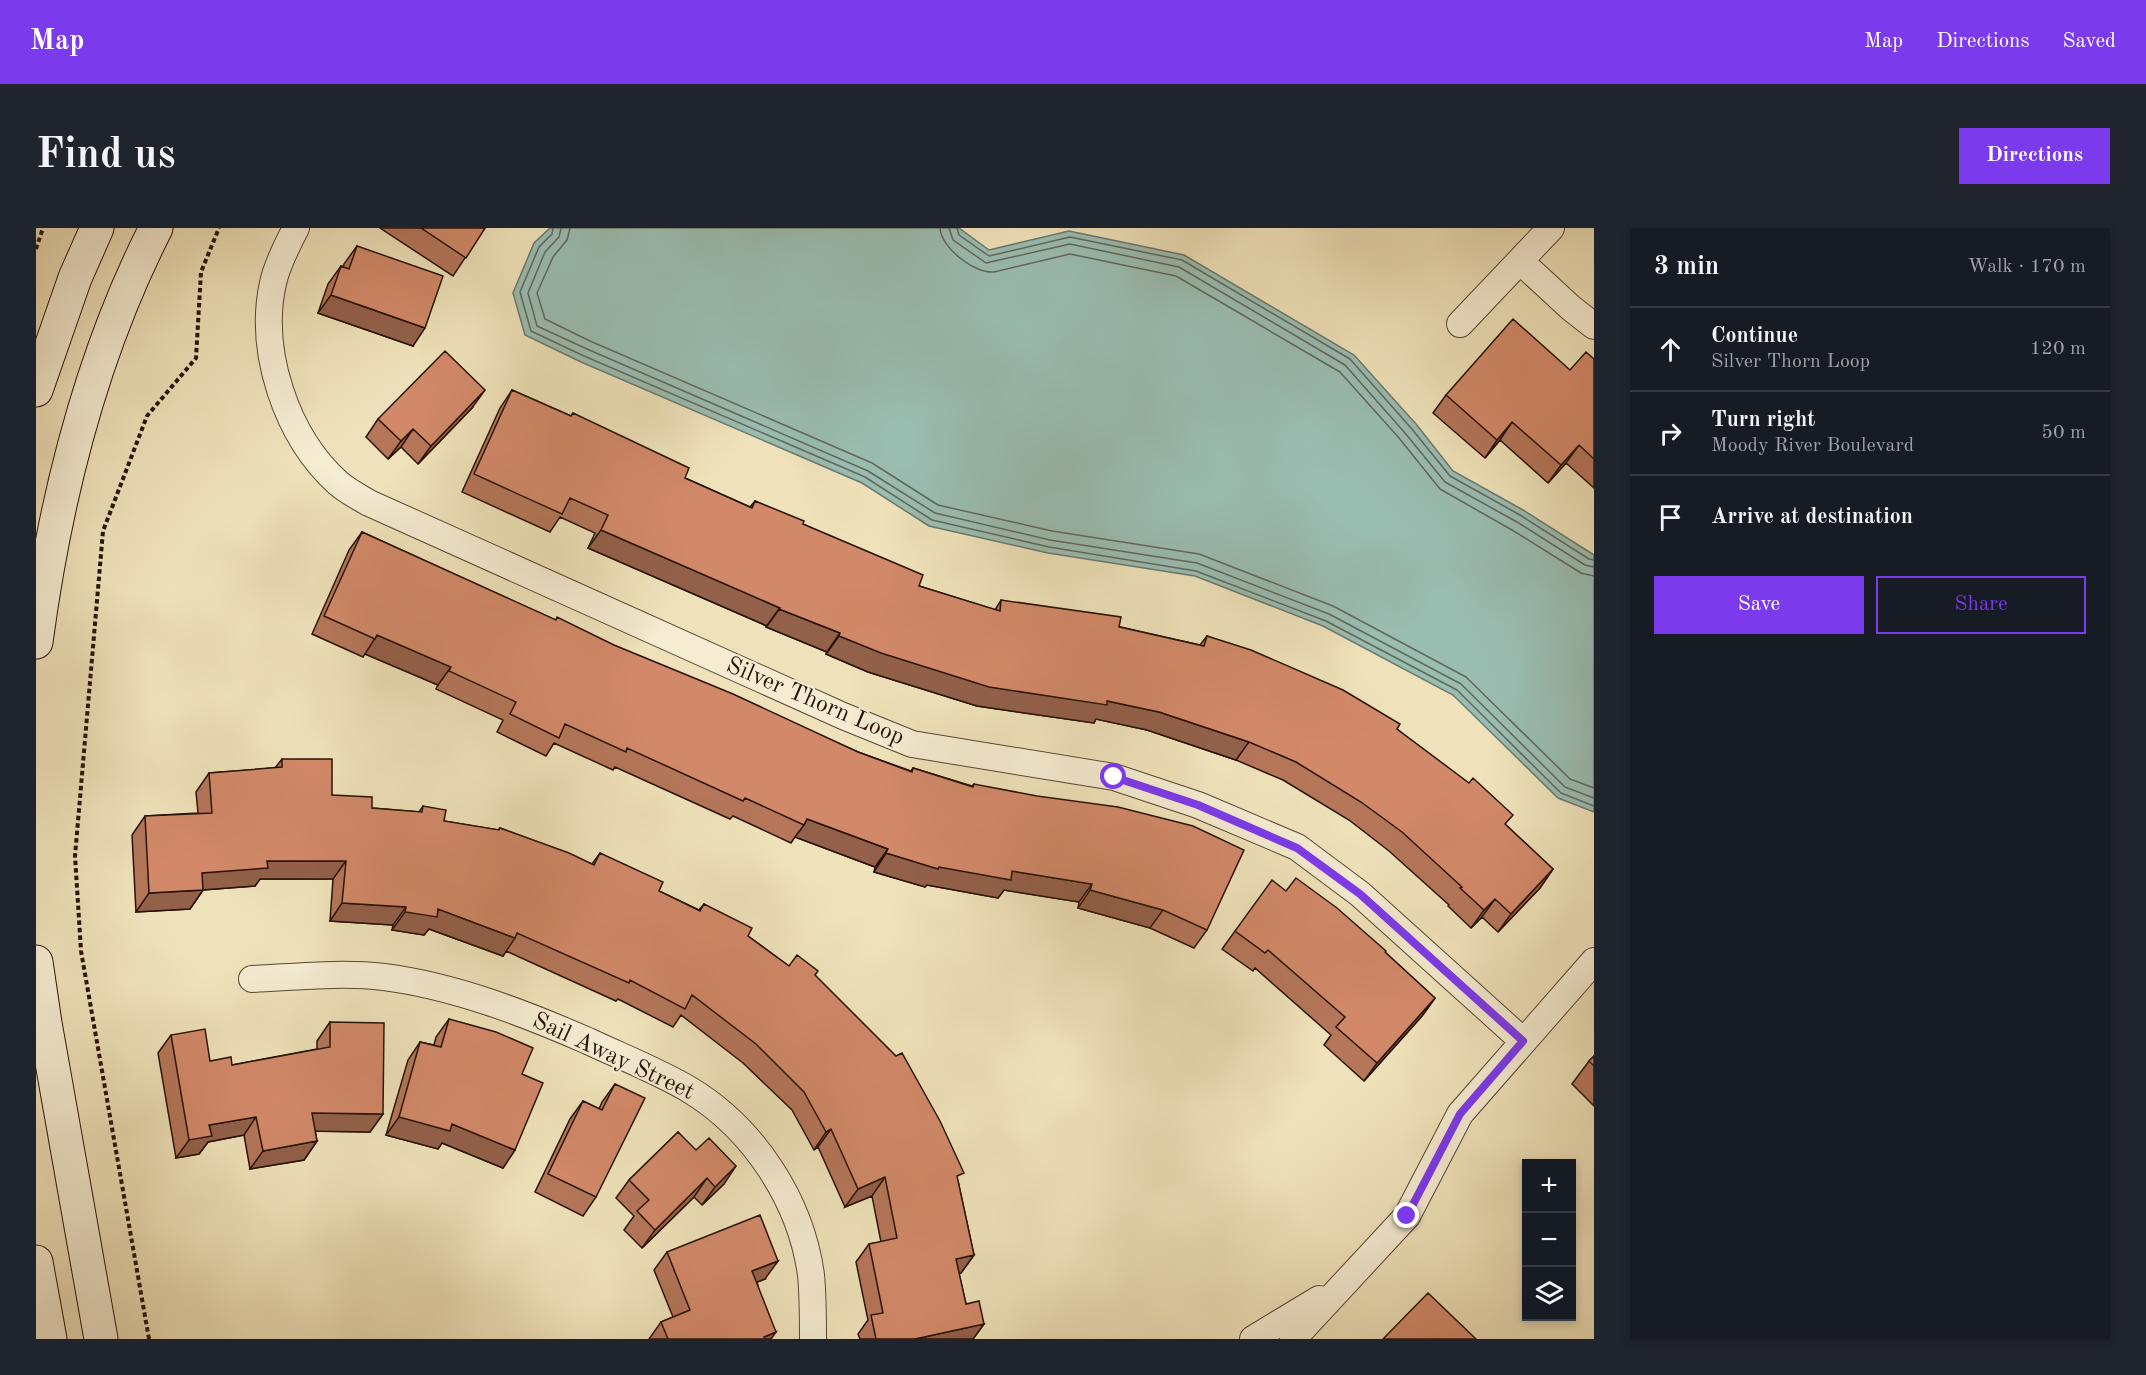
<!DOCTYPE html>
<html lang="en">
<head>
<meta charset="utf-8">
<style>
	:root { --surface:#171b24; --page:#20242c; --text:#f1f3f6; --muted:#9ea1a6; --line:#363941; --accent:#7c3aed }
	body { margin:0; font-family:"Old Standard TT",serif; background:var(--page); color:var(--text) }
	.controls { position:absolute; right:18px; bottom:18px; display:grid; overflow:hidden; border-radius:0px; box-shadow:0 3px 9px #0003 }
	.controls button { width:54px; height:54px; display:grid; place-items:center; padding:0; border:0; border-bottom:2px solid var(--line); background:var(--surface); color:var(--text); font:30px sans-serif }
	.stop { position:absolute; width:18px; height:18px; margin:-14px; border:4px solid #7c3aed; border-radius:50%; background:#fff }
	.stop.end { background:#7c3aed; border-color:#fff; box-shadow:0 2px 6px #0008 }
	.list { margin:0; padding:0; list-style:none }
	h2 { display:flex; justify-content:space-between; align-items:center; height:78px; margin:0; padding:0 24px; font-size:26px }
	h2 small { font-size:20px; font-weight:400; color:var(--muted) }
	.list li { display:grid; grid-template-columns:39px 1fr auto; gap:18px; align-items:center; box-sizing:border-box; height:84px; padding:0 24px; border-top:2px solid var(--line) }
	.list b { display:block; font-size:22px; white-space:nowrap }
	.list p { margin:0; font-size:20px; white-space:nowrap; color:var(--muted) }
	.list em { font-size:20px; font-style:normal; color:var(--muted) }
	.actions { display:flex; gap:12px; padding:18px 24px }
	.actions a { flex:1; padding:14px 0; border:2px solid var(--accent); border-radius:0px; text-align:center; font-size:21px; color:var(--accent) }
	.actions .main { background:var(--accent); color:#fff }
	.icon { flex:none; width:33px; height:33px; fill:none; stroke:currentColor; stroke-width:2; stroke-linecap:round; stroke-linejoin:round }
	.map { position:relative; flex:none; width:1558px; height:1111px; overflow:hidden; border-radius:0px }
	header { display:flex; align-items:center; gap:36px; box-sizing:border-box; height:84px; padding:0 30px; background:var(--accent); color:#fff }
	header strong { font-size:28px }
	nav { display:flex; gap:33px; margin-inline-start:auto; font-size:21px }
	.intro { display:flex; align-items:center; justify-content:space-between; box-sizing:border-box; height:144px; padding:0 36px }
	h1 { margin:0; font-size:42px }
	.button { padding:15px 27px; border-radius:0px; background:var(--accent); color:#fff; font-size:21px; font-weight:700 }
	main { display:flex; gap:36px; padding:0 36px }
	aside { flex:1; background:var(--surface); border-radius:0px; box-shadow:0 3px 9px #0003 }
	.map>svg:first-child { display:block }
	.water { fill:#9abdb2; stroke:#6c796d; stroke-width:1.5 }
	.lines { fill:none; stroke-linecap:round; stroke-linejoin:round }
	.shore { stroke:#61685c; stroke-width:1.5 }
	.minor-casing { stroke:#5a4632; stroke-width:28 }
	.secondary-casing { stroke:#281205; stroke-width:35 }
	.path { stroke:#281205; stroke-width:4; stroke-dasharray:4.5 3; stroke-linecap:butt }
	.minor { stroke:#f5ecd2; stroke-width:26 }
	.secondary { stroke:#f5ecd2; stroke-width:33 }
	.wall { fill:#b5765a; stroke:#281205; stroke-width:1.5 }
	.shaded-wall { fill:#93604a; stroke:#281205; stroke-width:1.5 }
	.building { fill:#d28969; stroke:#281205; stroke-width:1.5 }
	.route { stroke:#7c3aed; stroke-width:8 }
	.labels { text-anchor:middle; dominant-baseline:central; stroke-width:4.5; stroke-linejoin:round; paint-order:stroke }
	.street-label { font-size:24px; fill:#281205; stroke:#f5ecd2 }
</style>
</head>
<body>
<header>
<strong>Map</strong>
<nav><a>Map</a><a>Directions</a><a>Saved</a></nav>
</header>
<div class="intro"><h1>Find us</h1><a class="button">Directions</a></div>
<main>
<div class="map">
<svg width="1558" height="1111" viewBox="0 0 1558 1111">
	<rect width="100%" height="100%" fill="#efe2ba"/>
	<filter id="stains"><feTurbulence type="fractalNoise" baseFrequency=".00333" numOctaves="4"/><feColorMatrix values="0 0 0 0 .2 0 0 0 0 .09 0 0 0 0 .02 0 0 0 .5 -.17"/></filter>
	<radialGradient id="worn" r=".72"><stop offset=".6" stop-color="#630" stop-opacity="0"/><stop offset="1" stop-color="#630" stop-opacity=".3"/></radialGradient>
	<path class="water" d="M514,0H923L953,22L1033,3L1148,27L1318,127L1380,196L1417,243L1487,282L1558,327V584L1522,570L1417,467L1287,398L1159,348L1012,325L893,298L826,255L545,134L489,107L477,65L498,15Z"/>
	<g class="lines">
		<path class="shore" d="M517,0L516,6L503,19L484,64L495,103L548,128L829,249L896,292L1013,319L1160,343L1290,393L1421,462L1525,565L1558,578
			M525,0L523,9L509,24L492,65L501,98L551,121L832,243L899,285L1014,312L1161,335L1293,386L1425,456L1529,559L1558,570
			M534,0L531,12L517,29L501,65L509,91L554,113L836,235L902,277L1016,303L1163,326L1297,378L1430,449L1534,551L1558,560
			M904,0C905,20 939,46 958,44L1034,26L1140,48L1304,144L1363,210L1404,261L1476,302L1545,345L1558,348
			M913,0L917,12L950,35L1034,16L1143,39L1309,137L1369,205L1409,254L1481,294L1549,337L1558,339
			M921,0L923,7L953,28L1034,9L1146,32L1314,131L1375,200L1414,248L1484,287L1553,331L1558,332"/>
		<g class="minor-casing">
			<path id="minor" d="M260,0C251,17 241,37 237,55C222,123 250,208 302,255C311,263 323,269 333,275L807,488L876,516L1078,549L1162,577L1261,619L1324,666L1487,813
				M1484,33L1535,80L1558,98
				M1424,96L1515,0
				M216,751C260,749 305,744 348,749C418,758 488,785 552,813C586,829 622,843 654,862C718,901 765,973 775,1047C777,1068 777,1090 777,1111
				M1217,1111L1283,1071
				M1257,1111L1371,988L1424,886L1558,733"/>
		</g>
		<g class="secondary-casing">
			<path id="secondary" d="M0,162L39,50L61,0
				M0,414C19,272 54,129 120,0
				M0,734L9,795L65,1111
				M0,1034L14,1111"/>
		</g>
		<path class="path" d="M0,21L7,0
			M113,1111L45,723L39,628L67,303L111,188L160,130L165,44L183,0"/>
		<use href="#minor" class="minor"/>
		<use href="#secondary" class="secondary"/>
	</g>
	<path class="wall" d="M344,0H449L417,48Z
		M321,18L377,118L282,85L292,56L305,38L307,39L308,36Z
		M1558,131V260L1530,235L1512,255L1464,212L1449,230L1397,185L1410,167L1534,142Z
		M476,162L535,188L537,185L649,250L714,279L719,273L767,296L883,358L959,382L965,372L1164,417L1171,408L1361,501L1470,597L1517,641L1504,660L1462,704L1446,689L1435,700L1412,678L1413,677L1353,623L1313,592L1247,552L1200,532L1111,502L1060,491L1058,495L941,478L832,444L790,426L791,424L730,399L731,398L552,320L559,305L524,289L514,304L426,264L464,180Z
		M436,180L382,236L365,219L352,231L330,209L342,191Z
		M326,304L519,392L822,524L875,543L877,540L936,558L938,556L1171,702L1158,720L1114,700L1042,680L1043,674L968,662L962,670L891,657L889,659L838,644L839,639L759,609L755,615L697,588L694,591L579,539L577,542L518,515L510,528L461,504L467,492L400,461L402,457L329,426L327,429L276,406L313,322Z
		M246,531L296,567L336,580L383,584L387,578L408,593L462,602L464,600L556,636L564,625L623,663L663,682L668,676L753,738L779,747L922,953L938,1027L925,1045L923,1046L930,1076L948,1096L937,1111H824L822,1106L832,1092L820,1034L833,1016L845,1014L836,968L809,979L782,919L778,922L756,882L707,835L645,787L637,799L582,771L580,773L470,723L467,728L393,701L388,707L356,702L357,697L294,693L297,651H224L219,658L167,662L154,681L100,684L96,607L109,588L162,585L160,564L173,545L239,540Z
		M1250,663L1349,724L1399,770L1386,788L1328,853L1288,817L1295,807L1219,740L1217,743L1186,721L1199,703Z
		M413,791L486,846L479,922L467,940L406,915L402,921L350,907L372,832L384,814L398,817L400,809Z
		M294,794L347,886L334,904L279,903L281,913L268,932L214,941L208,907L172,914L163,926L140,930L122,825L135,807L174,833L196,837L281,821V813Z
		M1558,828V878L1536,856L1553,833Z
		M579,856L560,969L547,988L499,964L534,891L547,873L563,881L566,874Z
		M642,904L688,956L666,977L658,969L606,1020L588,1002L598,988L580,970L593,952Z
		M631,1024L729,1051L721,1054L735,1111H613L625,1094L637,1089L618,1042Z"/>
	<path class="shaded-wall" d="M295,67L389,100L377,118L282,85Z
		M449,162L436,180L382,236L395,218Z
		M1476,194L1464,212L1449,230L1461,212Z
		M377,201L365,219L352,231L365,213Z
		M1543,217L1530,235L1512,255L1525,237Z
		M565,302L744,380L731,398L552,320Z
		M743,381L804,405L791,424L730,399Z
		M341,407L415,439L402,457L329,426Z
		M803,408L1071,473L1123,484L1213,514L1200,532L1111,502L1060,491L1058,495L941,478L832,444L790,426Z
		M771,591L852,621L839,639L759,609L768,597Z
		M850,625L903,639L976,643L1056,656L1043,674L968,662L962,670L891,657L889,659L838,644Z
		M231,633H310L297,651H224L219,658L153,663L166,645Z
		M1517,641L1504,660L1462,704L1475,686Z
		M167,662L154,681L100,684L113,665Z
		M1054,662L1127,682L1114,700L1042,680Z
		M1459,671L1446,689L1435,700L1448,682Z
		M306,675L370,679L357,697L294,693Z
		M402,681L479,710L467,728L393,701L388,707L356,702L369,684Z
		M1399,770L1386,788L1328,853L1341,835Z
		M276,885L347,886L334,904L263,903Z
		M220,889L208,907L172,914L163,926L140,930L153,912L173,897Z
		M363,889L416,896L479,922L467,940L406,915L402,921L350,907Z
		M795,901L782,919L778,922L790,904Z
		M281,913L268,932L214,941L227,923Z
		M700,938L688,956L666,977L679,959Z
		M849,949L836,968L809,979L822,961Z
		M671,950L658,969L606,1020L619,1002Z
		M938,1027L925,1045L907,1049L920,1031Z
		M742,1033L729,1051L704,1061L716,1043Z
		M948,1096L937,1111H879Z
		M740,1104L735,1111H726L728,1109Z"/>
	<path class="building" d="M385,0H449L430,30Z
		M321,18L407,48L389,100L295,67L305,38L313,41Z
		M1477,91L1534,142L1550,124L1558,131V231L1543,217L1525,237L1476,194L1461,212L1410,167Z
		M409,123L449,162L395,218L377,201L365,213L342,191Z
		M476,162L535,188L537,185L653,240L649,250L716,280L719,273L768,293L767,296L887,347L883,358L964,383L965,372L1085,389L1083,399L1168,418L1171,408L1215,422L1307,462L1364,496L1361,501L1433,555L1437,550L1477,587L1469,596L1517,641L1475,686L1459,671L1448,682L1424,660L1426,659L1366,604L1325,574L1260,534L1213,514L1123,484L1071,473V477L953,459L845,425L803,408L804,405L743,381L744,380L565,302L572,287L534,270L526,286L438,246Z
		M326,304L520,392L521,389L578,417L697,466L822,524L876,544L877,540L937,559L938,556L1001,568L1082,579L1157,598L1208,622L1171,702L1127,682L1054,662L1056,656L976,643L975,652L903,639L902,641L850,625L852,621L771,591L768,597L709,570L707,573L591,520L590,524L529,496L523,510L474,486L480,474L413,443L415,439L341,407L339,411L288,388Z
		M246,531H296V567L336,569V580L386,584L387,578L410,582L408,593L463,602L464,600L533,625L558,637L564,625L627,654L623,663L664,683L668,676L716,700L712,708L753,738L761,727L782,743L779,747L860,828L866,825L904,893L928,945L921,948L938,1027L920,1031L930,1076L943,1073L948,1096L879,1111H840L835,1087L847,1085L833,1016L861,1010L849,949L822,961L795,901L790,904L768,864L720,816L656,767L649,781L594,752L593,755L481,705L479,710L402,681L401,689L369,684L370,679L306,675L310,633H231L232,640L166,645L167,662L113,665L109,588L176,585L173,545L246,539Z
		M1260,650L1301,680L1350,723L1349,724L1399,770L1341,835L1300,799L1309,789L1232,722L1229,725L1199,703L1236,652L1250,663Z
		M413,791L460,804L497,820L486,846L507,855L479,922L416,896L414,903L363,889L384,814L405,819Z
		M294,794L348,795L347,886L276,885L281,913L227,923L220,889L173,897L176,908L153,912L135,807L169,801L174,833L195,829L196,837L294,819Z
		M1558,828V838L1553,833Z
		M579,856L609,870L560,969L512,946L547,873L566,882Z
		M642,904L660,922L673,910L700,938L679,959L671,950L619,1002L601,983L613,972L593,952Z
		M724,987L742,1033L716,1043L740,1104L728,1109L729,1111H632L625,1094L654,1082L631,1024Z
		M1392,1065L1440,1111H1347Z"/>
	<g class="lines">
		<path class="route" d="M1078,549L1162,577L1261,620L1324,666L1487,813L1424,886L1371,988"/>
	</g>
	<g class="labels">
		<g class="street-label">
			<text transform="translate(779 474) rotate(23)">Silver Thorn Loop</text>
			<text transform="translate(577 829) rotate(25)">Sail Away Street</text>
		</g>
	</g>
	<rect width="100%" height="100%" filter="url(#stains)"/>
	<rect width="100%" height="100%" fill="url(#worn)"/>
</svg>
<div class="controls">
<button>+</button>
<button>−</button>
<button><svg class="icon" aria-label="layers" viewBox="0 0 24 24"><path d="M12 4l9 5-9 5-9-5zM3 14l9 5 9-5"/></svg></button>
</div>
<div class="stop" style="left:1078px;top:549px"></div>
<div class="stop end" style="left:1371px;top:988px"></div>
</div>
<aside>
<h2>3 min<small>Walk · 170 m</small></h2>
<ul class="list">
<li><svg class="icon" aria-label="ahead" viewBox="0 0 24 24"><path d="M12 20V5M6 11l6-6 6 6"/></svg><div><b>Continue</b><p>Silver Thorn Loop</p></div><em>120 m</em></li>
<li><svg class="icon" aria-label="right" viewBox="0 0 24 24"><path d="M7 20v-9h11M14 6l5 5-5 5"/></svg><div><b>Turn right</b><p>Moody River Boulevard</p></div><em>50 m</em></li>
<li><svg class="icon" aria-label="arrive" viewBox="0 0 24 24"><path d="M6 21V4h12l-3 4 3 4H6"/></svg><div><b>Arrive at destination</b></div></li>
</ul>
<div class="actions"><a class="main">Save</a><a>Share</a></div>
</aside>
</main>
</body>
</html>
